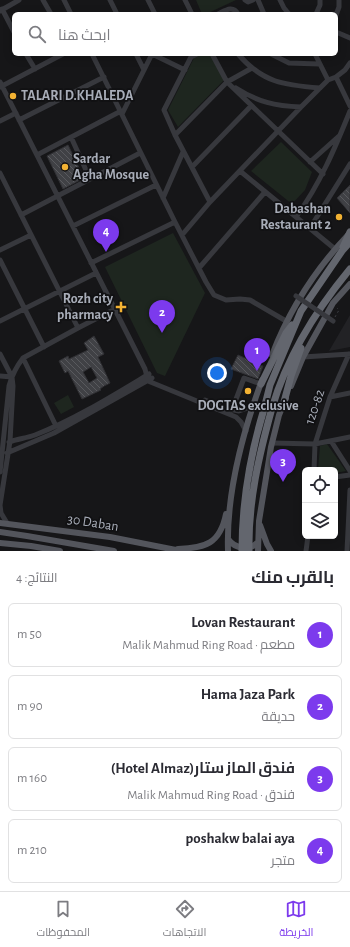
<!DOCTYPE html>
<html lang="ar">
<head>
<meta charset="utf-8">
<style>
	:root { --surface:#fff; --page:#f7f7f7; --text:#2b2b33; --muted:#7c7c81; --line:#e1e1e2; --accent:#7c3aed }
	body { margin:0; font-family:"Alegreya Sans",Cairo,sans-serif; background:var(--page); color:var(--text); direction:rtl }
	.controls { position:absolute; right:12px; bottom:12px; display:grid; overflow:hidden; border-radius:6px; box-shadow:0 2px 10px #0003 }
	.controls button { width:36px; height:36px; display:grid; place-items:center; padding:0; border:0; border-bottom:1px solid var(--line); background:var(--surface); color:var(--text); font:20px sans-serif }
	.you { position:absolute; left:217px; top:373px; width:14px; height:14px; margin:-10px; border:3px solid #fff; border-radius:50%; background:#1a73e8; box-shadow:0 0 0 6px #1a73e833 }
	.badge { display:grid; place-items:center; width:26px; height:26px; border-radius:50%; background:var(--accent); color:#fff; font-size:13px; font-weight:700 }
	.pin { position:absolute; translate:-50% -33px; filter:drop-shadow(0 1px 2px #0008) }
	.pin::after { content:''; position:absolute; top:21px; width:14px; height:12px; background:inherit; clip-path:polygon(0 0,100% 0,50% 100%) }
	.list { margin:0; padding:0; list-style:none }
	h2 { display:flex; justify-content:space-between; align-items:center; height:52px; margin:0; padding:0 16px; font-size:17px }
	h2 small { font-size:13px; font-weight:400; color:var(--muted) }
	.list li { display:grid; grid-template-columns:26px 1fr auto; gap:12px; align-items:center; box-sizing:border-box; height:64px; margin:0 8px 8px; padding:0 8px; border:1px solid var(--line); border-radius:6px }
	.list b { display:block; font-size:15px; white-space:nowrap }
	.list p { margin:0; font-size:13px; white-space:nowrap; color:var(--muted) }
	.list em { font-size:13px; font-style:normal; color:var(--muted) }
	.icon { flex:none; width:22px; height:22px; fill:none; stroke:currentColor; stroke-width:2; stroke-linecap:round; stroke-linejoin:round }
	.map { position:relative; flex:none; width:350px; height:551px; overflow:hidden; direction:ltr }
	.search { position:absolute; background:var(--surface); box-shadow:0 2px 10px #0003; left:12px; right:12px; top:12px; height:44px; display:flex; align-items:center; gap:10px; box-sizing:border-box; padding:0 14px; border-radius:6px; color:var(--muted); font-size:15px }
	.sheet { height:340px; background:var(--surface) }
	nav { display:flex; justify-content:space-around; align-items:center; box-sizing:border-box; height:56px; border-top:1px solid var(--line); background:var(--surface); font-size:11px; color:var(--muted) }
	nav a { display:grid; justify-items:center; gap:2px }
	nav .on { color:var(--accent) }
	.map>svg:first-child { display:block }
	.built { fill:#222225 }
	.green { fill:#1e261f }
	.building { fill:url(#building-back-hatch); stroke:#303034; fill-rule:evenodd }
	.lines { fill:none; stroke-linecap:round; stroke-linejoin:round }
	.path { stroke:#3d3f44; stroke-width:1; stroke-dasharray:2 3; stroke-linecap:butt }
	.minor { stroke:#37383d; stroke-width:5 }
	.major { stroke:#53555c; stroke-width:6 }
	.highway { stroke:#63666e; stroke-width:7 }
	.minor-bridge { stroke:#37383d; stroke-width:5 }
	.highway-bridge { stroke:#63666e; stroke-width:7 }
	.poi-dot { fill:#f2b233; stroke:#111113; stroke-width:1.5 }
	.labels { text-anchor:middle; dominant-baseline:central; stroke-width:3.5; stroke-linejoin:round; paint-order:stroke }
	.poi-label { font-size:14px; font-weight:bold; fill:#a8adb8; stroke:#111113; text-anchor:start }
	.street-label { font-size:14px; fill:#a8adb8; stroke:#111113 }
</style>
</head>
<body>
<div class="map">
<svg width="350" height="551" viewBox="0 0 350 551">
	<defs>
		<pattern id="building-back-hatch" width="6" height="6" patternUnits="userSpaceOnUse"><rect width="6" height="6" fill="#404145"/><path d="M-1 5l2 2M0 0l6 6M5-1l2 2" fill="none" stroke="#595a5e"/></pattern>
	</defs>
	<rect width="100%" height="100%" fill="#161618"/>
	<path class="built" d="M350,315V347L329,351Z"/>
	<path class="green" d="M196,0H236L206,14H202Z
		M202,54H213L226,78L178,127L168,110L194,58Z
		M281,142L312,172L305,190L292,204L251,171Z
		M173,233L205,293L165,376L157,373L105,267Z
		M68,395L74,407L61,414L54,403Z
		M327,444L346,471L335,473V470H318L320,446Z"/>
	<path class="building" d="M68,145L84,178L63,189L47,156Z
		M350,185V213L337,198Z
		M94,336L104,354L98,357L110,383L104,386L100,389L101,390L82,399L68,371L65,373L59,361L68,356L69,359L88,350L84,343ZM91,367L97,378L89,383L83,372Z
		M238,355L263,366L258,379L231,369Z"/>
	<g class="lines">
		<path class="path" d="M335,317L339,310L337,308"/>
		<path class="minor" d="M43,0L51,14
			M64,0L71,14
			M110,0L117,14
			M148,0L155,14
			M185,0L192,14
			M245,0L248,2L253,0
			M258,0L264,14
			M280,0L284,8L289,14
			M2,9L14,32
			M0,11L19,0
			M218,14C226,10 233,5 238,14
			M316,14L320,5V0
			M336,15L339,7V0
			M336,32L350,38
			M26,54L35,69
			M92,54L175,222L206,282L214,295L226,300L240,299L250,300L286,321
			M136,54L144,70
			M152,54L185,70
			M197,54L191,57L164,110L175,135L210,202
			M212,54L227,82L323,174
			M238,54C263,83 284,85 320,88
			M271,54L289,63L319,64
			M315,54L328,80
			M336,77L350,106
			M0,82L145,369L148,381L236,417L241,422L246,431
			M0,87L63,54
			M236,88C258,102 275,106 301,107
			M122,114L152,54
			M19,120L104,77
			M0,121L16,113
			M175,135L227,82L252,68
			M71,137L90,179
			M37,155L121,111
			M310,162L339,136
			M192,167L251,106
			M240,171L335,249
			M0,173L78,328
			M163,198L183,152
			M21,215L140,153
			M296,217C320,184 335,148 350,111
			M73,226L156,185
			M310,228L350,164
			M182,235L210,202L301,107L328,80L336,77L345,70L350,63
			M0,250L31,235
			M0,260L44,347
			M91,263L175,222
			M199,268L265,192
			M0,321L96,273
			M0,354L12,377L13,386L10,441L0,505L1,513L7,523
			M303,357L350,354
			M23,358L56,426
			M0,376L12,377
			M330,397L350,393
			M205,400L224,408L239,411L253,406
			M232,410L244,378L261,384
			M331,441L350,471
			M9,442C17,439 27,438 35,435C74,420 114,395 149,374
			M272,443L315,444L350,437
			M7,453L54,433L152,378
			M314,470L315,444L330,397L349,354
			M0,472L9,386C12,375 16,367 23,358L78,328L115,309
			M335,477L350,475
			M306,551L308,536
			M347,551L350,490"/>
		<path class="major" d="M272,355C290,308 314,271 348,235
			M291,386L303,357L333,303L350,284
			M0,523L110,537L181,551
			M260,525L267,544L271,551
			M0,532L27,536L114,551
			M228,539C235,549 250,551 258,542
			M0,543L31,546L60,551
			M178,549C205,548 220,544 226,514
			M228,551C226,493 242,434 262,380
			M258,551L259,521L271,447L279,415L286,398"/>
		<path class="highway" d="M343,247L350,232
			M261,384L286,333L292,325
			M284,402L291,376L301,348
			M272,408C287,357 316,310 350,269
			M264,409L270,385L301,311L342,251L350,242"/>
		<path class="minor-bridge" d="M296,296L333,321"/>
		<path class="highway-bridge" d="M242,551C242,503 250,455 264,409
			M249,551C248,502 259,455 272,408"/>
	</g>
	<g class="poi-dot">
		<circle cx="13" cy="96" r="4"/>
		<circle cx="65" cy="167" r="4"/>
		<circle cx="339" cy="217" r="4"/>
		<path d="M119 301h4v4h4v4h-4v4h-4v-4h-4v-4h4z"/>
		<circle cx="248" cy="391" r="4"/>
	</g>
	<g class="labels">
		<g class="poi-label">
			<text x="21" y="96">TALARI D.KHALEDA</text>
			<text x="73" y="159">Sardar<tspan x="73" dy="16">Agha Mosque</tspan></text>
			<text x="331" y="209" text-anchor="end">Dabashan<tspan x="331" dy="16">Restaurant 2</tspan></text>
			<text x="113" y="299" text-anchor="end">Rozh city<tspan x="113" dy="16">pharmacy</tspan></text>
			<text x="248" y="406" text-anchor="middle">DOGTAS exclusive</text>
		</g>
		<g class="street-label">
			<text transform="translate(315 407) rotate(-71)">120-82</text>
			<text transform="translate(93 523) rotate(9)">30 Daban</text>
		</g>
	</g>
</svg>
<div class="controls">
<button><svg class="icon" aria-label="locate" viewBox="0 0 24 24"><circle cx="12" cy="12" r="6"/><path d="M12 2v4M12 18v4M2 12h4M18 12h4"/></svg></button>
<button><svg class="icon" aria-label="layers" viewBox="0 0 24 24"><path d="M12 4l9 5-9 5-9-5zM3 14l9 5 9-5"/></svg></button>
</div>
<div class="you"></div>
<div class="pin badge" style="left:257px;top:371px">1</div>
<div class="pin badge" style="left:162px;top:333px">2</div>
<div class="pin badge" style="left:283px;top:482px">3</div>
<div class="pin badge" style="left:106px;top:252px">4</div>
<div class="search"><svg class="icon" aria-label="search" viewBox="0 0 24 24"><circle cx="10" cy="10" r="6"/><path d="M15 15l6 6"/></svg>ابحث هنا</div>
</div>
<section class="sheet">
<h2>بالقرب منك<small>النتائج: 4</small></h2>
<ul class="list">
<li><span class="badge">1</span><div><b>Lovan Restaurant</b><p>مطعم · Malik Mahmud Ring Road</p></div><em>50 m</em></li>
<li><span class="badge">2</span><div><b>Hama Jaza Park</b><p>حديقة</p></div><em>90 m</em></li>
<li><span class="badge">3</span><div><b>فندق الماز ستار(Hotel Almaz)</b><p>فندق · Malik Mahmud Ring Road</p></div><em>160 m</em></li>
<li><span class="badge">4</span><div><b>poshakw balai aya</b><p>متجر</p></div><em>210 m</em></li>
</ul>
</section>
<nav>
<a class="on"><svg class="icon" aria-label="map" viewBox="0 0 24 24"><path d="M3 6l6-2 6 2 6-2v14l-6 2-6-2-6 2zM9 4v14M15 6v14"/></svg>الخريطة</a>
<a><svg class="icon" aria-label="directions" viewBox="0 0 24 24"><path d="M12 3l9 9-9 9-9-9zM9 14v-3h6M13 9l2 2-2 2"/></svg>الاتجاهات</a>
<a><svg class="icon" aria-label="saved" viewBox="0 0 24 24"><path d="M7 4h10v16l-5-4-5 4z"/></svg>المحفوظات</a>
</nav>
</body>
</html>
